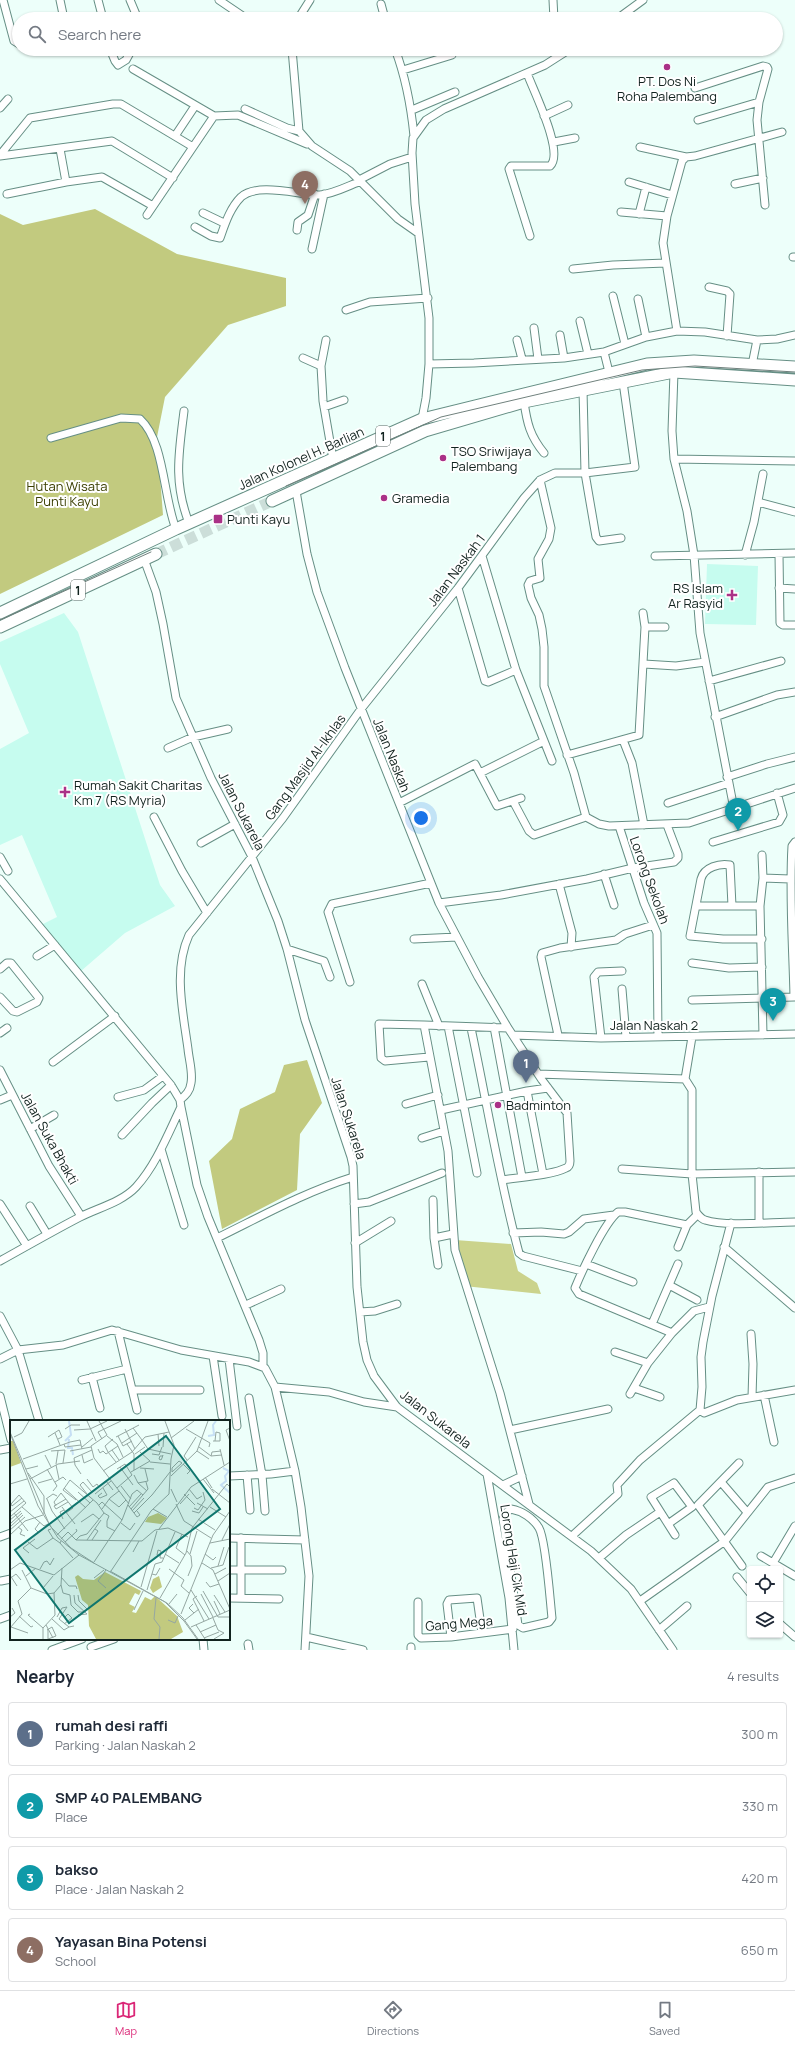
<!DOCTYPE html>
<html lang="en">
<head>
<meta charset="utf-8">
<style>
	:root { --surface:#fff; --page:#f6f6f7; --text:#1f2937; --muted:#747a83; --line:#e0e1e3; --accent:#db2777 }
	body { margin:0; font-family:Manrope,sans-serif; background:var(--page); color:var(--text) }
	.controls { position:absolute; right:12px; bottom:12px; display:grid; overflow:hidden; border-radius:4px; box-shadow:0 1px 3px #0004 }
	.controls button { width:36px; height:36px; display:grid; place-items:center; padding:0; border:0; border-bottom:1px solid var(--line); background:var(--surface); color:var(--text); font:20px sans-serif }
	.you { position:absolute; left:421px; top:818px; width:14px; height:14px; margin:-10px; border:3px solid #fff; border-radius:50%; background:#1a73e8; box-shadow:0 0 0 6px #1a73e833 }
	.badge { display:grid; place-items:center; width:26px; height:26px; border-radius:50%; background:var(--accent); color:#fff; font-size:13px; font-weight:700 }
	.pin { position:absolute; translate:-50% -33px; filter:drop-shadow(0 1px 2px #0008) }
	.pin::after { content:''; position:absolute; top:21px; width:14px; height:12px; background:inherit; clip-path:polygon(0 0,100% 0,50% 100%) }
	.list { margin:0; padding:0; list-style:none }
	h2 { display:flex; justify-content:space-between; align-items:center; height:52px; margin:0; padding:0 16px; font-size:17px }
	h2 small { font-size:13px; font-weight:400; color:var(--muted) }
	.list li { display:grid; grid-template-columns:26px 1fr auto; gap:12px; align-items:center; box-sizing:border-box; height:64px; margin:0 8px 8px; padding:0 8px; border:1px solid var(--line); border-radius:4px }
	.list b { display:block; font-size:15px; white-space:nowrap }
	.list p { margin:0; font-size:13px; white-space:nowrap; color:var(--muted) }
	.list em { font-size:13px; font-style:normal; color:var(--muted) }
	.icon { flex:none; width:22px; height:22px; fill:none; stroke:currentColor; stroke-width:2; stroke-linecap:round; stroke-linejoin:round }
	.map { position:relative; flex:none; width:795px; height:1650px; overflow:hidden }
	.search { position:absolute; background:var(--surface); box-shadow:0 1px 3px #0004; left:12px; right:12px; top:12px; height:44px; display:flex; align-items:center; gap:10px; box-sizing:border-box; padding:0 14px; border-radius:22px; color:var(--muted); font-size:15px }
	.sheet { height:340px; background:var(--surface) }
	nav { display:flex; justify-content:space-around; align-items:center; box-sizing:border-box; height:56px; border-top:1px solid var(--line); background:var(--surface); font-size:11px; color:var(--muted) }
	nav a { display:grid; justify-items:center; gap:2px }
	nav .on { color:var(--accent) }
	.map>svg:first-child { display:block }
	.built { fill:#c6fcef }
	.green { fill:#cbd38c }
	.forest { fill:#c2ca7f }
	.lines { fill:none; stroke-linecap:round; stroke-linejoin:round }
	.highway-tunnel { stroke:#ccded9; stroke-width:11; stroke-dasharray:11 5.5; stroke-linecap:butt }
	.minor-casing { stroke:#668f85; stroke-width:9 }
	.highway-casing { stroke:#668f85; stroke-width:13 }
	.minor { stroke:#fff; stroke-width:7 }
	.highway { stroke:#fff; stroke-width:11 }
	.tram { stroke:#70817d; stroke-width:1 }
	.poi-dot { fill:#aa3187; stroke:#fff; stroke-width:1.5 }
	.labels { text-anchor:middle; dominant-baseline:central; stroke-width:4; stroke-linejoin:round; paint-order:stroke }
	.shield { fill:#fff; stroke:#596562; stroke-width:1 }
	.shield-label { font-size:12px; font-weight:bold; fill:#12231f }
	.poi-label { font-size:13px; fill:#12231f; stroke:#fff; text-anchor:start }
	.street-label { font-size:13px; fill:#12231f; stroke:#fff }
	.park-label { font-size:13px; fill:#3a3e01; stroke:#fff }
	.inset-river { fill:none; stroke:#c6dff4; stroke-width:2 }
	.inset-road { fill:none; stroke:#95a7a2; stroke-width:1 }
	.view { fill:#0f766e; fill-opacity:0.15; stroke:#0f766e; stroke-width:2 }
	.inset-edge { fill:none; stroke:#12231f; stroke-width:2 }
</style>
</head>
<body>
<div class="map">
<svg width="795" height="1650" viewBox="0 0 795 1650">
	<rect width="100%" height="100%" fill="#edfffa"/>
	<path class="built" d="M707,564L758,566L756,625L705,624Z
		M64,613L78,632L160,885L175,906L125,933L81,971L41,925L57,917L22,835L0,845V749L29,733L0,664V642Z"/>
	<path class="green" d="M455,1240L511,1244L518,1271L537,1283L541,1294L464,1286Z"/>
	<path class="forest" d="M95,209L177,254L286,278V306L228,325L165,397L157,437L163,515L0,594V214L23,225Z
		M307,1060L322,1103L300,1134L297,1190L222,1229L209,1161L232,1139L240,1109L275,1092L284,1065Z"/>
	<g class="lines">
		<path class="highway-tunnel" d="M156,554L272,501"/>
		<g class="minor-casing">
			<path id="minor" d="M3,0L14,41L19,44
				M60,0L64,19
				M98,0L103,19
				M130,0L138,19
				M219,0L247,19
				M553,0L554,19
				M381,4L385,19
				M298,19L310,0
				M617,19L643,0
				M110,49L115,61L118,65L126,60L132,49
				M292,49L299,131L312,146L350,171L398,219L418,233
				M395,49C406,78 411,106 414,136
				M133,69L214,116
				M403,70L452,55
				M527,73C533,90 565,153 550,166H511L509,169L530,236
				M695,88L763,66L767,67L768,69L759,102L757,120L765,205
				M0,108L8,99
				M245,109L287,128L299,131
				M412,110L455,92
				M544,116L568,105
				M698,120L759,102
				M175,136L195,106
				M554,142L575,138
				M640,147L686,157
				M60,149L66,182
				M0,155L30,118L113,104H121L193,147
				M0,156L112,141L173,178
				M359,180L390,164L412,157
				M629,182L672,195
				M735,184L763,178
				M7,194L66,182L102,177L153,206
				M621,212L667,216
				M203,213L224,223
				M639,214L646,187
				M147,215L214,116L238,115L307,144
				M195,227L211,236L220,238C225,224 230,208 241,197C258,182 299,195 320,195C333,194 348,186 361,181
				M297,230L298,222L308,215L315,194
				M312,249L324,194
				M793,257H795
				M573,269L613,265L666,263
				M709,287L727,291L730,294L727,336
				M613,296L625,344
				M638,299L646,337
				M346,310L370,302L428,298
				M580,321L588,354
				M534,328L538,359
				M677,331L705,332L757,340L752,365
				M560,335L564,358
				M517,340L522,359
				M757,340L777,339L795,335
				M303,358L321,366L323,401L333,459
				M429,364L474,363L564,358L604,352
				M321,366L326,340
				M609,372L604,352L646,337L677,331L663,243L667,216L682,161L686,157L695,156L782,132
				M674,372L672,431L674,459L687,511L694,555L700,633L734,809
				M583,390L585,473L596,537L599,541L621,538
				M524,402C527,423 530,436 544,453
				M324,407L344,400
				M184,411C179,452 173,482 189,523
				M422,419L426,398L429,364V318L415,204L412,153L413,138L426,120L444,109L545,65L570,49
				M51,438L121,418L140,419C165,442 163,497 176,529
				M674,459L795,461
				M296,491L307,554L317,592L345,668L439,903L478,977L508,1028L542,1080L567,1113L570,1161C570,1164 569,1167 566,1168C549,1176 520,1177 502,1180
				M758,502L795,512
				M779,554L780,623L783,625H795
				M745,555L754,522L763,474
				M482,556L516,670L552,761
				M655,556L795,553
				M144,559L156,592L163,624L176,698L211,778L252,857L278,921L287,949L305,1020L351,1157L353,1166L357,1287L363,1342L367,1360L374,1376L397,1407L591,1551L631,1589L673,1650
				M458,588L485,681L488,682L516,670
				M779,588L795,589
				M645,627H665
				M644,664L676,666L705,662
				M709,681L781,661
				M715,717L777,695L795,692
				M623,740L632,763L644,825
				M168,748L193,737L228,729
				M567,755L639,735L645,627L643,613
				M480,773L544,741
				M727,777L767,764L795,757
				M513,801L529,831L534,835L586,817L574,773L544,686V647L542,629L539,615L531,598L528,585L530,581L540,578L538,559L549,539L551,528L540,480
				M399,803L475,764L497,806L521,798
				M668,803L729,783
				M154,817L182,871L207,913
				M586,817L599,824L609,826L689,823L795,788
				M619,826L644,903L657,933L658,1037
				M713,842L779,822L783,815L777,793
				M201,843L235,824
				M762,855L763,878L760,906L763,1035
				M0,857L8,871
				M604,874L614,905
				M763,878L790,879
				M0,879L171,1085L180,1100L181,1107C168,1134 156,1165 136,1187C122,1202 98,1208 80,1217C53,1231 27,1246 0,1261
				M559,884L572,933L571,947
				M439,903L501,895L587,879L633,868L674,862L678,858V854L667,825
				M697,906H760
				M732,906L730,865C720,863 704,867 701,879L690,936L723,939H762
				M414,939L457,937
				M287,949L324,961L330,977
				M37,956L55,945
				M692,963L729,968L762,967
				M0,969L7,963H11L39,998L37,1002L17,1012L13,1011L0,997
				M350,982L328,912L332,904L431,883
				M422,984L439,1026
				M622,989L626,1037
				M692,1000L794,997C793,947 789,896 792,846L795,842
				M424,1025L379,1024L381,1058L385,1061L429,1057
				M448,1026L477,1173
				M494,1027L522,1177
				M471,1028C487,1103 499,1179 519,1253L523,1256L582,1271
				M508,1028L424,1025L448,1151L455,1250L500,1393L529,1504
				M0,1033L7,1028
				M513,1035L601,1038L795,1034
				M558,1035L541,957L542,953L560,948L616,940L625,934L653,925
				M692,1037L685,1079L692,1090V1174L696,1212C699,1216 701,1219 705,1220C726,1227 772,1222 795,1222
				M601,1038L594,977L598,972L622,971
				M53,1062L115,1016
				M0,1070L49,1166L81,1216
				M538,1074L685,1079
				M527,1091L543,1174
				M118,1097L144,1090L163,1076
				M0,1100L12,1095
				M180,1100C186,1095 190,1091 191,1083C193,1072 189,1060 188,1049C183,1012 173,970 189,935L283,818L361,709L458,588L524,498L540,480L555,473H585L635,467L623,382
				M406,1104L438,1095
				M181,1107L197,1185L208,1217L259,1340L263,1353V1366
				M441,1110L527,1091L548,1088
				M30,1129L54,1115
				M122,1135L152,1103L171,1085
				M422,1138L444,1131
				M161,1149L184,1225
				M622,1169L692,1174L795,1172
				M759,1172V1222
				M433,1200L434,1238L438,1265
				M0,1204L27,1246
				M354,1204L369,1202L442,1173
				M30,1206L47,1234
				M731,1223L712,1296L703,1342L701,1357L702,1387L700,1410L704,1413L737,1400L795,1390
				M513,1233L541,1232L564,1234L569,1232L584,1219L614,1215
				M217,1238C262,1216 305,1192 353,1177
				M434,1238L453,1234
				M355,1243L391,1221
				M678,1247L687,1225L697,1215
				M724,1247L795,1308
				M586,1264L633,1282
				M669,1285L697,1300
				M246,1305L281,1289
				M360,1312L375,1311L397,1304
				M0,1316L18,1350L39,1421
				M652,1324L678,1264
				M118,1331L137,1410
				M672,1333L579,1294L575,1288C582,1271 604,1223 618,1212H625L687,1225
				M751,1334L753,1364L752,1397
				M615,1352L648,1363
				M213,1356L222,1416
				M0,1359L18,1350L63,1345L112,1330L181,1350L249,1362L265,1368L275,1387L295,1471L301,1507L309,1576L305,1650
				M229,1359L237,1426
				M92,1377L100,1408
				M82,1380L127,1369
				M275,1387L329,1392L364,1402L397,1407
				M634,1388L660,1397
				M133,1390H200
				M630,1394L648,1363L672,1333L694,1311L709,1307
				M764,1395L774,1442
				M0,1396L11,1440
				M249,1398L262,1475L265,1511
				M510,1430L608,1409
				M0,1450L11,1448
				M739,1463L698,1505L742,1566
				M487,1474L509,1598L514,1650
				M247,1475L250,1510
				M229,1476L271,1474L295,1471
				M721,1482L746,1511
				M503,1485L522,1476
				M511,1509C522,1511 533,1518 539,1528C546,1540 550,1600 552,1618L549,1622L523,1628L518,1625L503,1519L507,1512Z
				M668,1524L692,1507L674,1483L651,1497L675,1535
				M572,1536L618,1494L617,1485L640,1460L700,1410
				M0,1537L11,1533
				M229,1538L305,1540
				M761,1556L795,1576
				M599,1558L626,1535L660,1512
				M773,1563L795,1526
				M229,1570H282
				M737,1577L750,1593
				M1,1581L11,1579
				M229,1598L279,1599
				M241,1598V1538
				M640,1601L725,1541L768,1487L795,1478
				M418,1602V1635L421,1638L451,1637L513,1629
				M0,1619L11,1615
				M780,1624L795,1637
				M659,1630L687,1606
				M306,1637L363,1650
				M451,1637L447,1604L449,1600L477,1598L482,1633
				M203,1639L204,1650
				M248,1644L249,1650
				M91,1647L114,1639
				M52,1650L82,1639
				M411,1650V1647"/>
		</g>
		<g class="highway-casing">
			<path id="highway" d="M272,501L425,431L524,402L674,372L795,380
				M0,613L176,529L422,419L647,364L694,361L795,367
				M0,627L156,554"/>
		</g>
		<use href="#minor" class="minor"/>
		<use href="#highway" class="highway"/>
		<path class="tram" d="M286,486L441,417L642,370L695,366L795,372
			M0,620L151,552"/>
	</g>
	<g class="poi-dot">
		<circle cx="667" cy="67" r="4"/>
		<circle cx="443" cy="458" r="4"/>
		<circle cx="384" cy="498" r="4"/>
		<rect x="213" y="514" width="10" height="10" rx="2"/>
		<path d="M730 589h4v4h4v4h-4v4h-4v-4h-4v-4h4z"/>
		<path d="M63 786h4v4h4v4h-4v4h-4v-4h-4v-4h4z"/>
		<circle cx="498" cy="1105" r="4"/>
	</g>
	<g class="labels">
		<g class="shield">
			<rect x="376" y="426" width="14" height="20" rx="3"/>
			<rect x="71" y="580" width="14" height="20" rx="3"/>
		</g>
		<g class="shield-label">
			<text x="383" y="436">1</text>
			<text x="78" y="590">1</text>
		</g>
		<g class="poi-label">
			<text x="667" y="81" text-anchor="middle">PT. Dos Ni<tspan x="667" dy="15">Roha Palembang</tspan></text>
			<text x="451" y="451">TSO Sriwijaya<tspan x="451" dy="15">Palembang</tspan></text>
			<text x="392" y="498">Gramedia</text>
			<text x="227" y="519">Punti Kayu</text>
			<text x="723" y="588" text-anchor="end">RS Islam<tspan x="723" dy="15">Ar Rasyid</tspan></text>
			<text x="74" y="785">Rumah Sakit Charitas<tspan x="74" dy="15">Km 7 (RS Myria)</tspan></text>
			<text x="506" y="1105">Badminton</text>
		</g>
		<g class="street-label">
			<text transform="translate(301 458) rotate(-24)">Jalan Kolonel H. Barlian</text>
			<text transform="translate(456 570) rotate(-53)">Jalan Naskah 1</text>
			<text transform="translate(392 755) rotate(68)">Jalan Naskah</text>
			<text transform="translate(305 767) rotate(-54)">Gang Masjid Al-Ikhlas</text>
			<text transform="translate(242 811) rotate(63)">Jalan Sukarela</text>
			<text transform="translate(650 880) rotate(70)">Lorong Sekolah</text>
			<text x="654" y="1025">Jalan Naskah 2</text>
			<text transform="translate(349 1118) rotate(72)">Jalan Sukarela</text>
			<text transform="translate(50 1138) rotate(61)">Jalan Suka Bhakti</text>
			<text transform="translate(436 1419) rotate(38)">Jalan Sukarela</text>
			<text transform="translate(514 1560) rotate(81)">Lorong Haji Cik Mid</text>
			<text transform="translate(459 1623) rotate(-5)">Gang Mega</text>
		</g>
		<g class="park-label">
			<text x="67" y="486">Hutan Wisata<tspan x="67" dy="15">Punti Kayu</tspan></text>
		</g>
	</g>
	<g transform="translate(10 1420)">
		<rect width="220" height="220" fill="#edfffa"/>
		<path d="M0,21H3L11,43L0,47ZM148,93L157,98L151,104L135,102L138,97ZM95,152L131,171L129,175L125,173L119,184L125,187L122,192L126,193L135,177L141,180L145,176L167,196L173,212L161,219H86L79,206L78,185L72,180L65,157L68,155L73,159L84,160ZM149,156L152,167L143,173L140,168L143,159Z" fill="#c2ca7f"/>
		<path class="inset-river" d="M198,16L204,15L203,5L206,1M59,19L58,28H62L63,35M55,21L61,15L59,1M213,48L219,51L215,56L216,61L211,65L220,73"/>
		<path class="inset-road" d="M77,1L86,21M89,1L97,15L81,26L84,38L119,84M123,8L132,20M220,8L216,10L220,21M55,9L61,5H70M115,9L125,29M176,9L200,23L199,27M64,10L80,9L97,1M0,12L40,106L61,128L84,143M0,13L28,86L48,118L69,135L155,182L174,201L187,219M45,13L50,25M148,14L149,26M97,16L107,24L113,37M108,16L113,26L122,21M4,17L12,13L19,1M38,17L49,10L52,17L48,19M106,17L129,5M161,18L184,1M92,19L88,12L111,1M132,20L138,29L161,34M203,21H210V13L206,12L205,21M112,23L127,13M54,24L55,27L71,25L72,29M117,24L124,34V50M72,27L83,18M153,27L154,13M189,27L201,36L212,35M88,29L90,33L93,31L96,34L108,26M210,29L214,45M102,30L109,40M41,31L55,30L53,43M60,31L81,27M187,31L199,39M98,32L95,26L103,19M98,32L106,42M125,34L135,27M142,34L149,35L152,27M35,35L41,47M72,35L74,43L83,39M153,36H150L149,39L151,40L152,38L153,35M201,36L202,32L211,31M13,39L60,22L70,20L71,25M177,40L174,36L186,17M169,41L172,43L162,52V48ZM140,42L160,44M46,44L48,31M173,44L180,51L177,54M46,45L49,59M110,47L123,65M130,48L144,49M16,49L28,46M37,49L47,66L43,71M93,51L122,32L135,17L159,12M121,52L140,41L130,32M18,53L34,76V94M71,54L65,45L64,38L82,30M124,55L128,63L138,61L135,49M161,56L187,31L198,1M195,57L202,68M20,59L48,44L70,41M77,59L83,67L87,64L89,67M193,59L204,73M45,62L53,57L56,60M28,63L42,59M128,63L137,71M0,64L17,59M111,66L121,79M54,68L76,88M107,68L122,55L115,44L107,49M161,69L167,82M179,69L187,79L192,76M202,69L220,83M68,72L80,83M92,73L88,76L90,78L97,75L93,68M77,74L70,65L73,62L82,72L96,61L103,70M85,74L101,61M174,74L185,85M36,79L43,74L47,76M37,79L42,91L55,109M56,79L44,86L46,89L58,82M99,79L109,87L116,80M66,80L53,70L60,60L87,83L94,93M187,83L198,89M166,84L174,101L201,118M170,84L179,74M89,85L92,82L112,100M118,85L124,93L142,75L160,52M2,86L12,78M46,86L44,82L51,73L63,88L56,93M12,87L34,106L38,104M52,87L65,104M119,87L131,74M200,87L216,97M184,88L188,90L195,80L193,72M92,89L100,78L109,71M121,89L138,69L136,62M143,89L157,97M122,91L134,78M182,91L189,93L193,87M0,92L14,81M4,93L18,111M124,93L127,97L130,95L127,91M0,97L16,83L9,75L1,84L2,86M53,99L50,92L54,90M188,99L205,110M0,100L11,91M97,101V107L105,111M71,102L83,94L89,99M111,103L120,110L125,103M0,104L12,93M0,107L13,95M8,107L12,110L10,114L15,116M41,109L38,110L43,118M149,109L181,67L220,42M0,110L15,97M28,112L25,109L30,102M172,114L166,128L175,135M0,115L15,101L33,95M47,115L83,80M51,119L58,112L66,120L132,121L145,110L158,108L178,117M66,120L70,116L77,114L94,93L99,96L97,101M77,120L91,100M82,120L88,111L85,109M212,120L220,104M18,122L27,129L43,118L50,123L51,121M55,122L67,111L66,109M50,123L63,138M200,123L220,119M177,131L181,136L182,146L178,156M123,132L129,121M19,133L13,128L25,119M155,134L169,143M180,134L187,111M195,134L203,140L206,137M150,136L147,135L148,130L151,131L150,138H153M84,142L112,100L122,74L127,70L133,75M192,143L203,150L220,189M208,146L214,127M201,148L213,145L219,127M30,149L34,142L37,141L40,145L44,138M159,149L174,160L171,166L179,173M0,150L10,143L44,155L69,135M12,150L21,168M96,150L88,161L96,168M100,151L157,183L173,198L188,219M101,151L141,91L159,74L161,39L164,25L155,1M142,154L146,155L150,148M205,154L216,148M0,155L7,166M16,156L26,148M2,157L6,154L11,160M51,157L59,166H66L67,169M84,158L94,150M208,161L220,153M196,162L200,167L209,164M51,165L53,173L60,175M131,167L147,111M33,168L43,156M137,170L145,144L152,142L165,112M181,170L199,199M193,171L208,197H220M191,174L203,197M60,175L61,185L68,192H74M64,175L65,183L77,194L68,195M68,175L69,181L77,189M204,175L215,192M187,176L183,179L194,201M146,178L144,199L150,207L149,219M150,178L176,133L182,108L217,64L220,67M204,181L210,194M159,184L167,174M183,184L179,188L184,193M124,190L133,171M20,194L18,195L33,208M171,194L203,115L220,91M9,196L21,207L23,206M0,197L5,193L2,188M47,197L52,188L57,187L49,199M203,198L208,210L214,213L204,219M42,199L54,210L59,207M49,199L59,207L64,206M158,200L165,203L168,196M175,200L189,189M54,204L62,198L58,194L55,197M36,205L43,218M186,205L195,219M1,207L18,213M181,207L220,190M0,208L12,194L8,181L21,168L37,174L44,173L51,165L52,148M37,210L42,207L46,216L38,219V209M190,212L206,205M194,218L209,212M33,219V208L45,195L44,173"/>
		<path class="view" d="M156,16L210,89L59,203L5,130Z"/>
		<rect width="220" height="220" class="inset-edge"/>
	</g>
</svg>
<div class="controls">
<button><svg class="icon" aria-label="locate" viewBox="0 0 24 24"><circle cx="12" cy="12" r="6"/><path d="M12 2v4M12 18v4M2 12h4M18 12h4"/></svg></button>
<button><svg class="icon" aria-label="layers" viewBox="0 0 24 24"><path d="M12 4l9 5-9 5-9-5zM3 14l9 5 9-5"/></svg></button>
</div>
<div class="you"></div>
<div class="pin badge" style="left:526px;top:1083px;background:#5c6f8a">1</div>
<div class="pin badge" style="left:738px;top:831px;background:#0f9aa8">2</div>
<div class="pin badge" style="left:773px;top:1021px;background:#0f9aa8">3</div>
<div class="pin badge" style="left:305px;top:204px;background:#8d6e63">4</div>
<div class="search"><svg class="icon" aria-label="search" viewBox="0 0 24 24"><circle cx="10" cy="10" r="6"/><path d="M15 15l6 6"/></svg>Search here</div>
</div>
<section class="sheet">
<h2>Nearby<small>4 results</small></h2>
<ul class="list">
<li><span class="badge" style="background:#5c6f8a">1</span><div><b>rumah desi raffi</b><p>Parking · Jalan Naskah 2</p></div><em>300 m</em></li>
<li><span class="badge" style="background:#0f9aa8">2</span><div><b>SMP 40 PALEMBANG</b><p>Place</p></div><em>330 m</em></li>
<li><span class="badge" style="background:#0f9aa8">3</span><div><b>bakso</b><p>Place · Jalan Naskah 2</p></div><em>420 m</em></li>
<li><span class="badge" style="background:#8d6e63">4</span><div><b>Yayasan Bina Potensi</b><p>School</p></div><em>650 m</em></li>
</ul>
</section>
<nav>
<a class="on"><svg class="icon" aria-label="map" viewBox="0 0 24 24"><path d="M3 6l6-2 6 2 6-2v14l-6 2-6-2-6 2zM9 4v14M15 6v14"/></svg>Map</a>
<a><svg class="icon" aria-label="directions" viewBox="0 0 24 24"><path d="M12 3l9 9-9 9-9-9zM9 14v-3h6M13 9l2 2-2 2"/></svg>Directions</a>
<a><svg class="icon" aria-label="saved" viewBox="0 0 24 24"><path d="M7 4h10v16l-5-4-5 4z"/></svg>Saved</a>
</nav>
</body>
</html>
